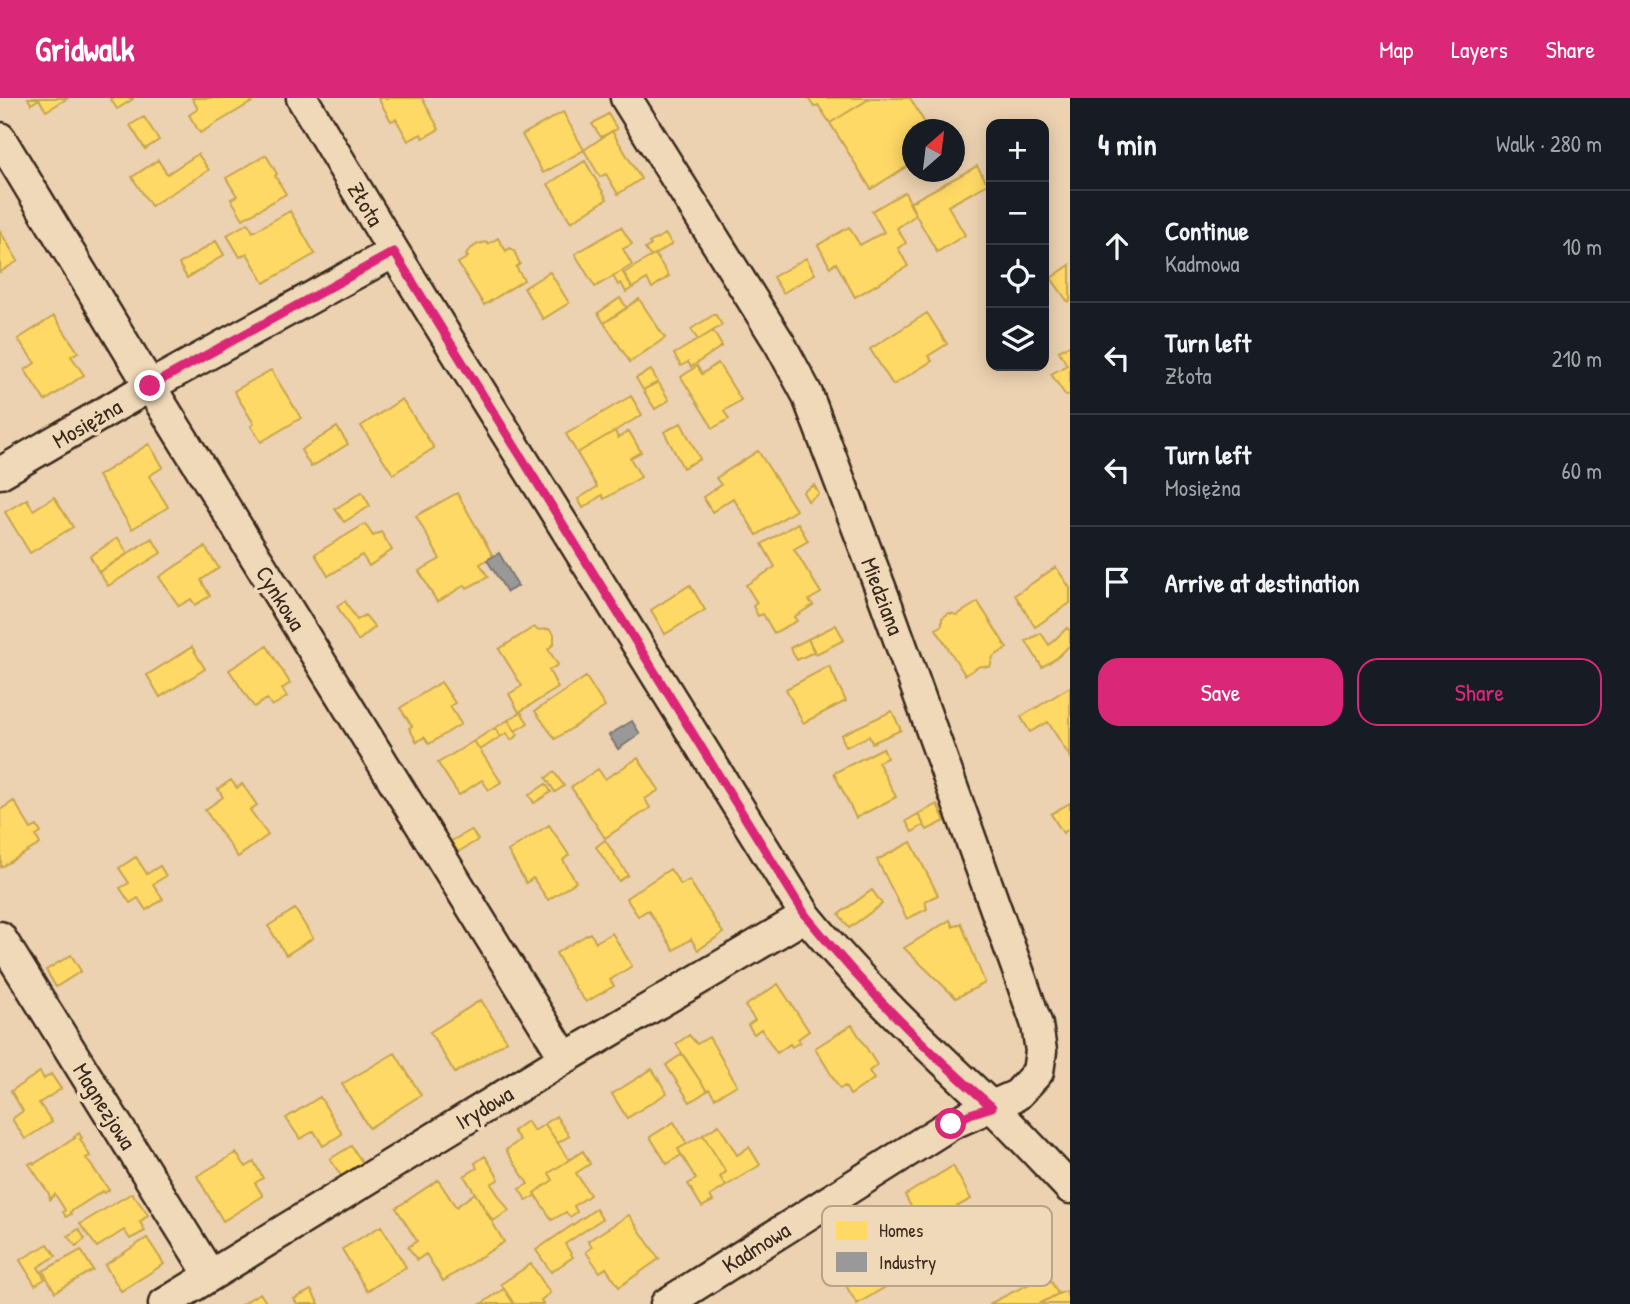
<!DOCTYPE html>
<html lang="en">
<head>
<meta charset="utf-8">
<style>
	:root { --surface:#171b24; --page:#20242c; --text:#f1f3f6; --muted:#9ea1a6; --line:#363941; --accent:#db2777 }
	body { margin:0; font-family:"Patrick Hand",sans-serif; background:var(--page); color:var(--text) }
	.controls { position:absolute; right:21px; top:21px; display:grid; overflow:hidden; border-radius:14px; box-shadow:0 4px 18px #0003 }
	.controls button { width:63px; height:63px; display:grid; place-items:center; padding:0; border:0; border-bottom:2px solid var(--line); background:var(--surface); color:var(--text); font:35px sans-serif }
	.compass { position:absolute; left:902px; top:21px; width:63px; height:63px; border-radius:50%; background:var(--surface); box-shadow:0 4px 18px #0003; rotate:28deg }
	.stop { position:absolute; width:21px; height:21px; margin:-16px; border:5px solid #db2777; border-radius:50%; background:#fff }
	.stop.end { background:#db2777; border-color:#fff; box-shadow:0 2px 7px #0008 }
	.list { margin:0; padding:0; list-style:none }
	h2 { display:flex; justify-content:space-between; align-items:center; height:91px; margin:0; padding:0 28px; font-size:30px }
	h2 small { font-size:23px; font-weight:400; color:var(--muted) }
	.list li { display:grid; grid-template-columns:46px 1fr auto; gap:21px; align-items:center; box-sizing:border-box; height:112px; padding:0 28px; border-top:2px solid var(--line) }
	.list b { display:block; font-size:26px; white-space:nowrap }
	.list p { margin:0; font-size:23px; white-space:nowrap; color:var(--muted) }
	.list em { font-size:23px; font-style:normal; color:var(--muted) }
	.actions { display:flex; gap:14px; padding:21px 28px }
	.actions a { flex:1; padding:16px 0; border:2px solid var(--accent); border-radius:21px; text-align:center; font-size:24px; color:var(--accent) }
	.actions .main { background:var(--accent); color:#fff }
	.icon { flex:none; width:38px; height:38px; fill:none; stroke:currentColor; stroke-width:2; stroke-linecap:round; stroke-linejoin:round }
	.map { position:relative; flex:none; width:1070px; height:1206px; overflow:hidden }
	header { display:flex; align-items:center; gap:42px; box-sizing:border-box; height:98px; padding:0 35px; background:var(--accent); color:#fff }
	header strong { font-size:33px }
	nav { display:flex; gap:38px; margin-inline-start:auto; font-size:24px }
	main { display:flex }
	aside { flex:1; background:var(--surface) }
	.map>svg:first-child { display:block }
	.homes { fill:#ffd966; stroke:#c4a450; stroke-width:2 }
	.industry { fill:#999; stroke:#7d7874; stroke-width:2 }
	.lines { fill:none; stroke-linecap:round; stroke-linejoin:round }
	.minor-casing { stroke:#3b2a1e; stroke-width:35 }
	.minor { stroke:#efd9b8; stroke-width:30 }
	.route { stroke:#db2777; stroke-width:9 }
	.labels { text-anchor:middle; dominant-baseline:central; stroke-width:7; stroke-linejoin:round; paint-order:stroke }
	.street-label { font-size:23px; fill:#3b2a1e; stroke:#efd9b8 }
	.key { fill:#efd9b8; stroke:#b9a48a; stroke-width:2 }
	.key-label { font-size:19px; fill:#3b2a1e }
</style>
</head>
<body>
<header>
<strong>Gridwalk</strong>
<nav><a>Map</a><a>Layers</a><a>Share</a></nav>
</header>
<main>
<div class="map">
<svg width="1070" height="1206" viewBox="0 0 1070 1206">
	<rect width="100%" height="100%" fill="#ecd2b0"/>
	<filter id="ink" filterUnits="userSpaceOnUse"><feTurbulence type="fractalNoise" baseFrequency=".0143" numOctaves="2"/><feDisplacementMap in="SourceGraphic" scale="14" xChannelSelector="R" yChannelSelector="G"/><feConvolveMatrix kernelMatrix="1 2 1 2 8 2 1 2 1" color-interpolation-filters="sRGB"/></filter>
	<g filter="url(#ink)">
		<path class="homes" d="M28,0H68L46,13L39,1L31,6Z
			M110,0H133V1L117,11Z
			M192,0H249L252,4L200,35L189,17L198,11Z
			M378,0H422L439,31L423,40L421,36L408,43L396,21L391,23Z
			M808,0H869V1L830,25L818,7L814,9Z
			M871,0H910L929,32H912V65L871,91L830,25Z
			M563,14L584,52L543,75L522,37Z
			M608,16L617,31L601,39L592,26Z
			M144,19L159,42L145,51L130,27Z
			M612,33L641,81L618,96L606,76L600,79L584,52Z
			M198,56L209,72L151,108L132,79L158,62L167,76Z
			M266,57L277,76L275,78L286,96L243,121L231,101L237,98L226,80Z
			M585,63L607,101L571,124L548,86Z
			M977,68L988,86L948,108L965,137L937,154L909,105Z
			M905,94L916,117L897,130L906,145L898,150L908,168L855,199L836,165L830,169L818,147L849,129L860,147L884,134L872,113Z
			M290,113L315,156L264,185L247,155L240,159L227,137L248,125L253,134Z
			M621,129L632,146L623,151L632,167L595,189L575,156Z
			M0,133L18,163L0,174Z
			M665,136L672,146L651,159L645,151L651,147L649,145Z
			M498,140L506,153L510,150L514,153L520,166L516,169L524,182L484,207L458,165L468,159L466,157L469,152L478,146L487,144L488,146Z
			M216,143L224,157L187,180L179,166Z
			M655,156L669,178L652,190L647,181L632,190L624,175Z
			M806,160L815,176L783,195L773,179Z
			M1070,167V203L1068,204L1051,180Z
			M622,173L632,190L626,194L621,185L618,187L613,178Z
			M550,174L569,205L543,221L524,190Z
			M620,200L627,210L604,225L598,215Z
			M639,201L665,240L630,264L604,225Z
			M927,215L947,246L928,258L932,263L893,287L870,251Z
			M715,216L722,227L698,242L691,231Z
			M54,218L78,254L71,258L84,277L45,303L25,272L35,265L18,241Z
			M713,233L722,248L691,269L688,264L681,268L674,256Z
			M1070,247V296L1066,298L1051,276L1067,267L1059,253Z
			M718,265L741,302L724,313L729,321L713,330L681,279L697,268L702,276Z
			M271,272L301,320L261,344L251,328L254,326L234,293Z
			M651,272L658,284L643,292L636,280Z
			M658,284L669,302L655,311L643,292Z
			M631,298L642,317L577,355L566,336Z
			M402,301L434,350L393,376L361,328Z
			M681,325L700,361L683,370L664,334Z
			M337,329L348,346L311,369L301,352Z
			M615,333L618,340L629,333L641,354L630,360L641,379L604,401L602,397L583,410L578,401L597,389L577,355Z
			M149,346L163,369L149,378L168,409L132,431L98,378Z
			M758,353L796,412L757,437L733,400L712,414L703,399L721,387L716,380Z
			M814,387L819,396L808,403L803,394Z
			M362,394L370,408L344,424L335,411Z
			M457,395L493,458L480,466L488,479L467,490L465,487L437,504L419,473L440,461L416,418Z
			M54,399L73,429L30,455L5,414L27,401L33,412Z
			M798,425L808,443L794,451L821,495L809,502L813,507L794,519L797,523L774,535L763,516L758,518L753,508L757,505L746,487L775,469L762,446Z
			M365,426L373,438L381,434L392,452L369,468L362,457L328,478L315,456Z
			M118,440L128,456L99,474L90,458Z
			M152,440L161,455L108,488L99,474Z
			M205,449L219,470L201,482L210,498L195,507L191,501L179,508L159,479Z
			M1056,469L1070,490V505L1035,529L1015,497Z
			M690,487L705,512L665,536L651,512Z
			M345,503L357,522L365,517L375,529L358,543L337,508Z
			M978,504L1007,550L993,559L990,569L980,568L965,577L936,531L942,527V520L949,515L957,517Z
			M836,527L844,542L816,556L808,541Z
			M534,529L537,532L549,531L554,536V546L548,551L558,567L549,572L558,590L519,614L509,596L522,588L499,551Z
			M1067,530L1070,533V547L1058,559L1042,569L1026,543L1041,535L1049,547Z
			M808,541L814,554L797,562L790,550Z
			M267,548L290,585L282,591L287,599L272,608L267,601L254,609L229,572Z
			M192,549L205,571L160,599L147,577Z
			M829,568L846,603L803,625L786,591Z
			M586,579L605,609L555,641L535,613Z
			M441,584L455,605L450,608L461,626L429,646L424,639L417,644L409,630L412,628L400,610Z
			M1070,589V659L1048,624L1030,634L1021,619Z
			M892,613L901,632L872,645L869,638L846,649L841,637Z
			M521,614L528,625L515,633L508,622Z
			M508,622L518,637L511,642L507,635L500,639L495,630Z
			M495,630L500,639L480,652L474,643Z
			M474,643L501,684L489,692L482,682L459,697L438,665Z
			M883,650L887,660L878,664L896,699L856,720L834,675Z
			M638,660L659,692L645,701L650,710L605,740L571,689L598,671L605,681Z
			M554,674L564,688L555,694L546,680Z
			M231,682L237,690L242,686L257,707L250,712L268,737L238,759L205,712L223,699L218,691Z
			M546,686L551,694L534,705L529,697Z
			M14,703L31,731L37,728L41,735L36,738L40,746L1,769L0,712Z
			M1070,705V733L1069,731L1063,735L1051,716Z
			M937,706L945,723L927,732L918,716Z
			M918,716L924,727L912,734L906,723Z
			M549,727L569,757L563,762L576,784L548,802L533,780L526,785L508,753Z
			M471,732L478,742L458,754L451,743Z
			M605,742L628,777L619,783L596,749Z
			M911,744L938,797L925,803L927,811L907,821L877,762Z
			M136,759L147,776L160,768L166,778L153,786L163,801L146,812L138,800L130,805L120,790L129,785L119,770Z
			M670,771L681,787L689,782L723,835L698,852L691,841L674,852L648,812L638,818L626,800Z
			M872,792L882,806L849,830L839,816Z
			M295,811L313,840L286,857L268,828Z
			M950,822L953,829L961,825L985,885L956,900L904,850Z
			M590,835L596,844L612,835L632,868L610,882L614,888L586,904L575,890L556,855Z
			M71,857L81,873L56,889L46,872Z
			M778,886L809,933L798,941L800,944L792,949L790,946L777,955L761,931L754,936L748,927L755,922L745,908Z
			M481,902L507,943L455,975L430,934Z
			M852,927L877,967L869,973L874,981L850,997L845,988L840,991L815,950Z
			M689,937L697,946L709,939L737,987L715,1000L709,991L707,993L676,946Z
			M395,955L421,997L369,1030L342,986Z
			M682,956L707,993L690,1004L666,967Z
			M652,971L667,995L627,1020L612,996Z
			M40,974L44,981L51,976L61,991L39,1005L52,1024L25,1041L12,1021L23,1013L11,993Z
			M320,999L342,1036L323,1048L314,1033L300,1041L286,1020Z
			M556,1018L569,1038L558,1045L545,1026Z
			M527,1023L534,1033L545,1026L569,1062L549,1075L553,1082L534,1095L535,1098L527,1103L519,1091L528,1086L506,1052L520,1042L513,1033Z
			M674,1024L687,1046L678,1051L681,1057L667,1066L650,1039Z
			M719,1027L737,1057L749,1049L760,1067L726,1088L720,1079L726,1074L703,1037Z
			M79,1035L82,1040L80,1041L90,1058L86,1060L109,1092L104,1095L103,1093L70,1114L71,1116L66,1119L63,1114L65,1112L55,1096L50,1101L49,1096L29,1066L33,1064L34,1066L75,1040L74,1039Z
			M703,1037L726,1074L720,1079L726,1088L710,1098L713,1103L702,1109L688,1086L696,1081L678,1051Z
			M351,1048L363,1065L342,1079L330,1061Z
			M583,1053L590,1066L576,1075L590,1097L574,1108L577,1114L570,1119L566,1114L552,1122L534,1095L553,1082L549,1075Z
			M236,1055L246,1069L254,1064L263,1080L255,1085L263,1098L223,1123L197,1078Z
			M485,1058L499,1081L491,1086L509,1113L493,1123L464,1078L477,1070L475,1065Z
			M953,1068L971,1101L921,1128L905,1097Z
			M438,1082L456,1109L475,1095L504,1144L443,1183L426,1156L417,1162L408,1149L417,1143L396,1110Z
			M132,1095L148,1117L140,1124L145,1133L130,1141L124,1132L97,1149L80,1126Z
			M596,1111L602,1121L565,1146L573,1159L551,1174L536,1152Z
			M629,1117L659,1161L619,1189L606,1170L600,1174L586,1154L592,1149L588,1143Z
			M381,1128L406,1169L367,1193L342,1151Z
			M79,1131L85,1141L76,1148L68,1138Z
			M872,1137L899,1181L857,1206L834,1168L859,1152L856,1146Z
			M147,1140L164,1166L121,1193L105,1167Z
			M48,1146L56,1158L38,1169L45,1181L35,1187L20,1162Z
			M81,1152L93,1172L55,1194L43,1173Z
			M531,1166L550,1195L541,1202L543,1206H514L501,1186Z
			M1050,1181L1058,1196L1039,1206H989L1037,1182L1039,1186Z
			M504,1191L514,1206H481Z
			M311,1192L319,1206H297L294,1201Z
			M1066,1193L1070,1206H1039L1058,1196Z
			M260,1195L267,1206H242Z"/>
		<path class="industry" d="M499,455L518,488L507,494L487,462Z
			M632,623L640,636L618,651L609,637Z"/>
		<g class="lines">
			<g class="minor-casing">
				<path id="minor" d="M302,0L394,154L806,818C862,887 927,948 992,1009C1019,1035 1044,1063 1070,1090
					M626,0L780,246L807,296L886,505L1017,870L1037,927L1041,953L1038,974L1017,997L951,1026L666,1206
					M0,40L150,288L565,960
					M0,375L150,288L394,154
					M0,839L210,1177
					M164,1206L565,960L806,818"/>
			</g>
			<use href="#minor" class="minor"/>
		</g>
	</g>
	<g class="lines" filter="url(#ink)">
		<path class="route" d="M150,288L394,154L806,818C861,886 925,951 992,1009L970,1016L951,1026"/>
	</g>
	<g class="labels">
		<g class="street-label">
			<text transform="translate(366 106) rotate(59)">Złota</text>
			<text transform="translate(87 325) rotate(-30)">Mosiężna</text>
			<text transform="translate(883 498) rotate(69)">Miedziana</text>
			<text transform="translate(281 500) rotate(58)">Cynkowa</text>
			<text transform="translate(105 1008) rotate(58)">Magnezjowa</text>
			<text transform="translate(484 1009) rotate(-31)">Irydowa</text>
			<text transform="translate(756 1149) rotate(-32)">Kadmowa</text>
		</g>
	</g>
	<rect x="822" y="1108" width="230" height="80" rx="10" class="key"/>
	<rect x="836" y="1123" width="31" height="19" fill="#ffd966"/>
	<rect x="836" y="1154" width="31" height="20" fill="#999"/>
	<g class="key-label">
		<text x="879" y="1139">Homes</text>
		<text x="879" y="1171">Industry</text>
	</g>
</svg>
<div class="controls">
<button>+</button>
<button>−</button>
<button><svg class="icon" aria-label="locate" viewBox="0 0 24 24"><circle cx="12" cy="12" r="6"/><path d="M12 2v4M12 18v4M2 12h4M18 12h4"/></svg></button>
<button><svg class="icon" aria-label="layers" viewBox="0 0 24 24"><path d="M12 4l9 5-9 5-9-5zM3 14l9 5 9-5"/></svg></button>
</div>
<svg class="compass" viewBox="-18 -18 36 36"><path d="M0-13l5 13h-10z" fill="#e53935"/><path d="M0 13l5-13h-10z" fill="#9ea1a6"/></svg>
<div class="stop" style="left:951px;top:1026px"></div>
<div class="stop end" style="left:150px;top:288px"></div>
</div>
<aside>
<h2>4 min<small>Walk · 280 m</small></h2>
<ul class="list">
<li><svg class="icon" aria-label="ahead" viewBox="0 0 24 24"><path d="M12 20V5M6 11l6-6 6 6"/></svg><div><b>Continue</b><p>Kadmowa</p></div><em>10 m</em></li>
<li><svg class="icon" aria-label="left" viewBox="0 0 24 24"><path d="M17 20v-9H6M10 6l-5 5 5 5"/></svg><div><b>Turn left</b><p>Złota</p></div><em>210 m</em></li>
<li><svg class="icon" aria-label="left" viewBox="0 0 24 24"><path d="M17 20v-9H6M10 6l-5 5 5 5"/></svg><div><b>Turn left</b><p>Mosiężna</p></div><em>60 m</em></li>
<li><svg class="icon" aria-label="arrive" viewBox="0 0 24 24"><path d="M6 21V4h12l-3 4 3 4H6"/></svg><div><b>Arrive at destination</b></div></li>
</ul>
<div class="actions"><a class="main">Save</a><a>Share</a></div>
</aside>
</main>
</body>
</html>
